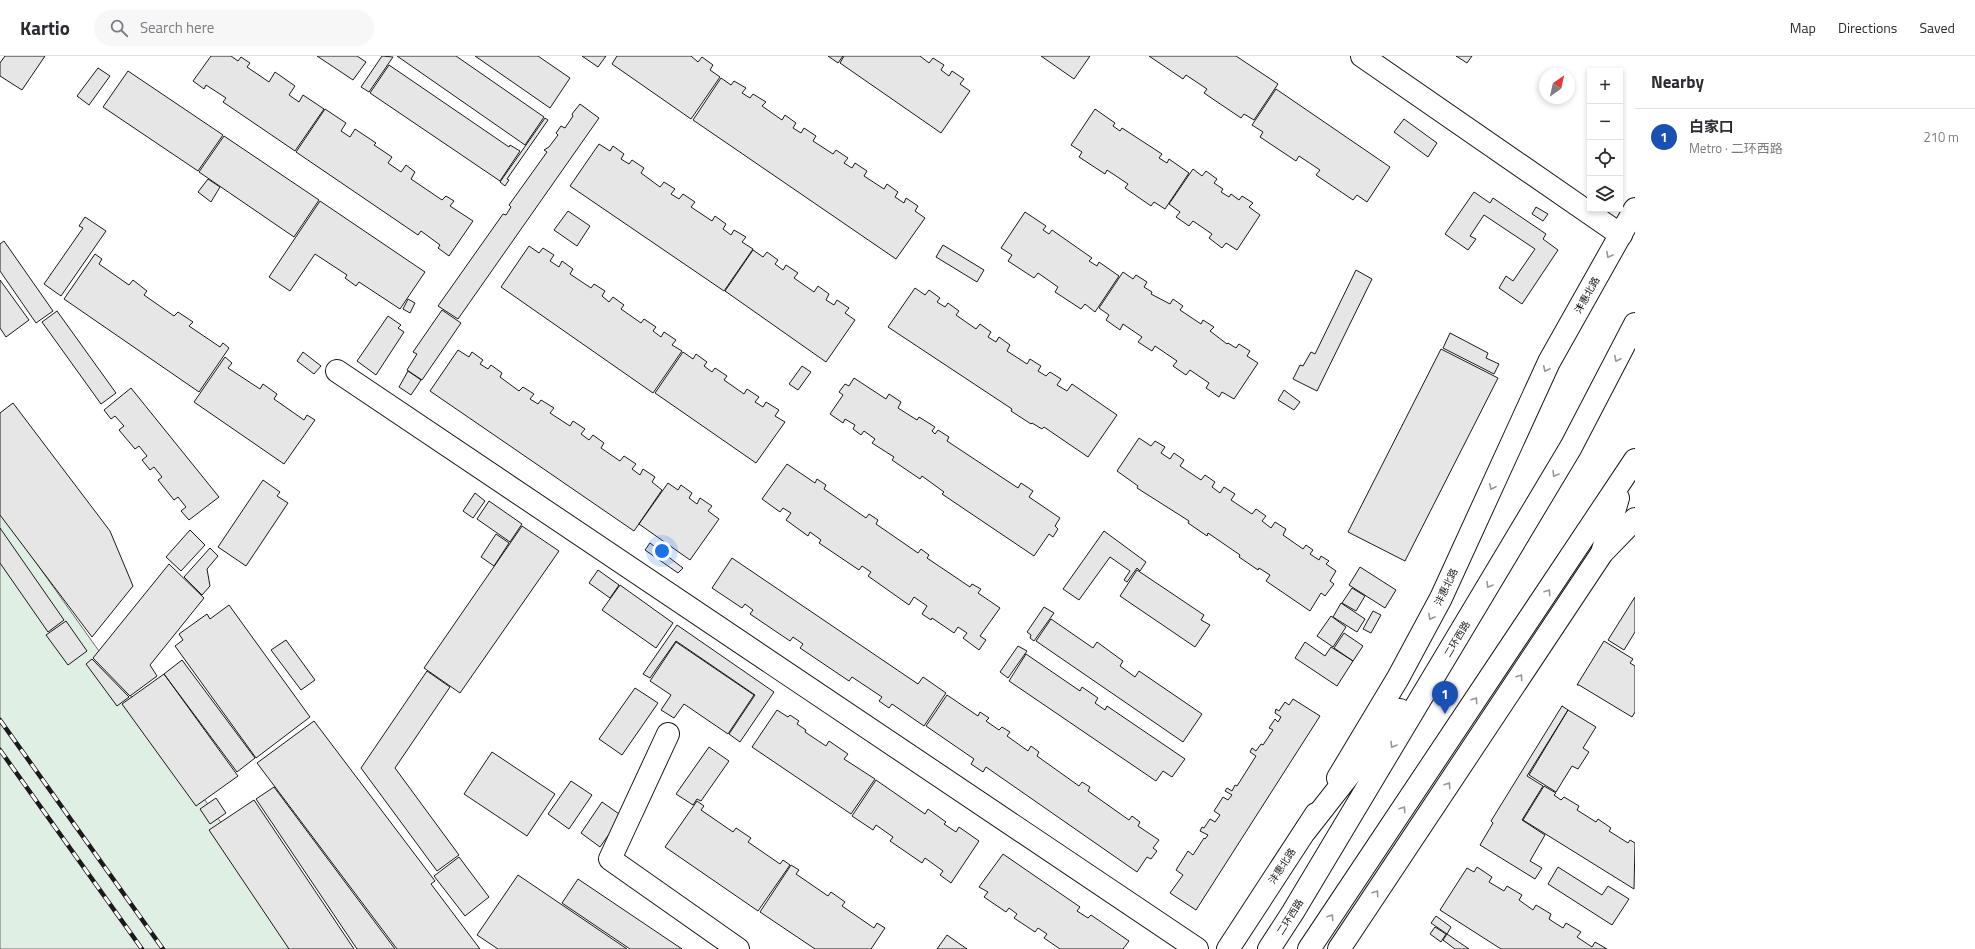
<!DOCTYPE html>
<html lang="en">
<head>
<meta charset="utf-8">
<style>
	:root { --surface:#fff; --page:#f7f7f7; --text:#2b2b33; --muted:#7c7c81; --line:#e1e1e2; --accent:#c62828 }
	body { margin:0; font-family:"Titillium Web","Noto Sans SC",sans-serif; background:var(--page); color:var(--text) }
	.controls { position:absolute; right:12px; top:12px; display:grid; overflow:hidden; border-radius:0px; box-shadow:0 2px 6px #0003 }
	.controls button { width:36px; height:36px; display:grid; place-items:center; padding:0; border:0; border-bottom:1px solid var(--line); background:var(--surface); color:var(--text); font:20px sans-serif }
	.compass { position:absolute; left:1539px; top:12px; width:36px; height:36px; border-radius:50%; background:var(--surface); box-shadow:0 2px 6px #0003; rotate:34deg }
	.you { position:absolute; left:662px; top:495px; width:14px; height:14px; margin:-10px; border:3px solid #fff; border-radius:50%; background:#1a73e8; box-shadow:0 0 0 6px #1a73e833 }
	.badge { display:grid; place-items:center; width:26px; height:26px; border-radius:50%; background:var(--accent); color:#fff; font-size:13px; font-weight:700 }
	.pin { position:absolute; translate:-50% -33px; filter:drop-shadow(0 1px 2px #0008) }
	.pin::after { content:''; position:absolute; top:21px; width:14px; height:12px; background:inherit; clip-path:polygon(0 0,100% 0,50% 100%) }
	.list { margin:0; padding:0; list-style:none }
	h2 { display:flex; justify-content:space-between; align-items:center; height:52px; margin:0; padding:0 16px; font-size:17px }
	h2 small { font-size:13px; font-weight:400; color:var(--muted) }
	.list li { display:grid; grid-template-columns:26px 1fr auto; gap:12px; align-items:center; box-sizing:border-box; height:56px; padding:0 16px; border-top:1px solid var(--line) }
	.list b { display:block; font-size:15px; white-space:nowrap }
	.list p { margin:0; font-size:13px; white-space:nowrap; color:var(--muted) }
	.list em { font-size:13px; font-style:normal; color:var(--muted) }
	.icon { flex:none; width:22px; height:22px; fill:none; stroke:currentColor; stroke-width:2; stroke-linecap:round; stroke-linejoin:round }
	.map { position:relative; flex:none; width:1635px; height:893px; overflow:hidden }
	header { display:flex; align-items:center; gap:24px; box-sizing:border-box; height:56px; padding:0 20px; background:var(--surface); border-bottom:1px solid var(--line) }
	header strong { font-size:19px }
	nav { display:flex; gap:22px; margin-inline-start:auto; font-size:14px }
	.search { width:280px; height:36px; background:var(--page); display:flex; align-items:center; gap:10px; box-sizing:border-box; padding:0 14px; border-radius:22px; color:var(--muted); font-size:15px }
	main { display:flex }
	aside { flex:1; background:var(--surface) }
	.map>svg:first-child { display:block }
	.green { fill:#e0efe3; stroke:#6a6a6a }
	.building { fill:#e6e6e6; stroke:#1a1a1a }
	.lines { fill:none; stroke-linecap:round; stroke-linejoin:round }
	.minor-casing { stroke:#1a1a1a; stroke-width:24 }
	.major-casing { stroke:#1a1a1a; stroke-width:24 }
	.highway-casing { stroke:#1a1a1a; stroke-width:24 }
	.minor { stroke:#fff; stroke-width:22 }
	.major { stroke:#fff; stroke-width:22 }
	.highway { stroke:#fff; stroke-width:22 }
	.rail-casing { stroke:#1a1a1a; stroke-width:4.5 }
	.rail { stroke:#fff; stroke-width:3; stroke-dasharray:9; stroke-linecap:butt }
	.oneway { stroke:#989898 }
	.labels { text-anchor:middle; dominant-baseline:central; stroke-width:3; stroke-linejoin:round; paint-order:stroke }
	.street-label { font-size:10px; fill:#1a1a1a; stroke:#fff }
</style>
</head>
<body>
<header>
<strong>Kartio</strong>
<div class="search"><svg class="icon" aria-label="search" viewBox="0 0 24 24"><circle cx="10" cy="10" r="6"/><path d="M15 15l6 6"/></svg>Search here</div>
<nav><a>Map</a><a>Directions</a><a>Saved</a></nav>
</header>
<main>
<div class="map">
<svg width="1635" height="893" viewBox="0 0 1635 893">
	<rect width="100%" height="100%" fill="#fff"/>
	<path class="green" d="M0,456L311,893H0Z"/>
	<path class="building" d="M5,0H45L22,34L0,20V7Z
		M211,0H231L238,5L241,1L250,7L247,11L269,26L275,16L295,30L289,39L299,46L303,39L324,53L295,95L223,46L226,42L206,29L204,33L193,25Z
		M317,0H357L366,6L353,24Z
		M382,0L393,1L369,36L361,31Z
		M397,0H456L544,61L525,89Z
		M475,0H538L570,22L550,52Z
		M582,0H606L598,11Z
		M617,0H691L698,6L702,1L713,9L710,14L720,21L691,63L612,8Z
		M828,0H843L838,7Z
		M844,0H920L929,7L933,2L944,9L941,14L949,20L952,15L964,23L960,28L970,35L941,77L840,7Z
		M1041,0H1090L1074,23Z
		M1149,0H1236L1278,28L1254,64L1244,58L1241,62L1204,37L1207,33L1186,19L1183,23Z
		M1456,0H1472L1467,7Z
		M389,9L509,91L510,89L520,95L500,125L370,37Z
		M98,12L110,20L89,49L77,40Z
		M128,15L223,79L198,115L103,51Z
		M721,22L731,29L734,25L746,32L742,37L750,42L753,38L766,46L762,50L782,64L785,59L796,67L793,72L801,77L804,72L816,80L813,85L833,98L836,94L848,102L844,107L852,112L855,107L867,115L864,120L884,133L887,128L898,136L895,141L904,147L906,142L918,150L915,155L925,162L896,203L693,64Z
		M1276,33L1390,111L1367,146L1357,139L1353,144L1316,119L1320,114L1299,100L1296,105L1260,81L1263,76L1252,69Z
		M580,48L599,62L458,263L438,250L503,158L506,159L511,151L509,149L547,96L544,94L549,91L558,79L556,77L561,70L565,72L573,60L572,58Z
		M325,53L346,67L341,75L350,81L355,73L376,87L374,89L392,101L388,107L401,116L406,109L415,116L411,123L442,144L446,140L454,145L450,150L473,165L449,200L438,192L440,189L421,175L418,179L296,96Z
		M1095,53L1115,67L1113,70L1120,75L1122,72L1162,98L1159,102L1167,107L1169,103L1189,117L1165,153L1154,146L1151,150L1125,132L1128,128L1107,114L1105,118L1079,101L1082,96L1071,89Z
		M545,62L548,64L507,123L509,124L505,130L500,126Z
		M1404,63L1437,87L1428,101L1394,76Z
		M224,80L319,144L294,181L199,116Z
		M599,88L610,95L613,90L624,98L621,103L629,108L632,104L644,112L641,117L660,131L664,126L675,133L671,138L679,143L683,138L695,146L691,151L712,165L715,160L726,168L723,173L731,179L734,174L746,181L742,186L753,193L724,235L570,130Z
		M1193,113L1202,120L1206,115L1217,123L1214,127L1223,133L1221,136L1229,141L1231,138L1239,144L1242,140L1253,147L1249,151L1260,159L1237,194L1226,187L1222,192L1209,182L1212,178L1193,165L1189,170L1176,161L1180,156L1169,148Z
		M208,123L220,131L211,146L198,136Z
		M1474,136L1490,147L1493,142L1546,178L1543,183L1558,194L1522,248L1499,232L1506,220L1513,225L1535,193L1484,159L1470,180L1476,183L1468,194L1445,178Z
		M320,145L425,216L400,253L359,226L356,230L345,222L347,219L315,198L290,235L269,221Z
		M1536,151L1548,158L1543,165L1532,158Z
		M568,155L590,170L577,190L554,174Z
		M1025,156L1046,170L1043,174L1049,178L1052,174L1092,202L1089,205L1097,210L1099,206L1119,220L1095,256L1085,248L1081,253L1055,236L1058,231L1038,217L1034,222L1008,205L1012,199L1001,192Z
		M85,161L106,175L61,240L44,228L83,172L79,170Z
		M4,185L53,255L36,267L0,215V188Z
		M943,189L984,214L977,226L936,201Z
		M529,190L539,197L543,192L554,199L550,205L559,211L562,205L573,213L570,218L591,232L594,228L605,235L602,240L609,246L613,241L624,249L621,253L641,267L644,263L656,271L653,275L661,281L664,276L676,284L672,289L682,295L653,337L501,231Z
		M753,194L763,201L767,196L778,204L775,208L783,214L786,209L798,217L794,222L814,236L818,230L829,238L826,244L834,249L837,244L849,252L845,257L855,264L826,306L725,235Z
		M95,198L102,203L99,208L129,229L133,224L147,235L144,239L174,260L178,256L193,266L189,270L220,291L223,287L229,292L199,336L64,243Z
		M1356,214L1372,223L1317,335L1293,323L1300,309L1303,310L1311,296L1315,298Z
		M1123,216L1133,223L1136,219L1147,226L1144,231L1152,236L1151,238L1170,248L1173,243L1183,250L1180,254L1201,268L1203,264L1214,271L1210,275L1227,288L1228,287L1236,292L1239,288L1250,295L1247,300L1258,307L1234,343L1222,336L1219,341L1206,332L1209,327L1190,314L1186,319L1173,310L1177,305L1155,290L1152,295L1138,286L1142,281L1123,268L1120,274L1106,264L1109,259L1099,252Z
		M0,224L29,264L6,281L0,272Z
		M915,232L925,239L929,234L940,242L937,246L945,251L948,247L959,255L956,259L976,273L980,268L991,276L988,281L996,286L999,281L1010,289L1007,295L1027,308L1030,303L1041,310L1038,315L1046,320L1050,316L1061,323L1057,329L1067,335L1072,328L1117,359L1088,401L1044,371L1042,373L1032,367L1031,368L1011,355L1012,353L888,271Z
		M408,243L415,247L410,257L403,253Z
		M442,254L461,267L422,324L407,314L417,298L413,296Z
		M57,255L116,337L101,348L42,266Z
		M388,260L401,269L398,272L404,276L376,319L357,305Z
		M1450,277L1488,297L1486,302L1499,308L1494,318L1443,292Z
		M1441,293L1498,322L1405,505L1348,476Z
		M458,294L469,301L472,296L483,304L480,308L488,313L491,309L502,317L500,321L519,335L523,331L534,338L530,343L538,348L541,344L554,352L550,357L570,370L573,365L585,373L581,378L589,384L593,379L604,387L601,392L620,405L624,400L636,408L632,413L640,419L643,413L655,421L652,426L662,434L634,475L430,335Z
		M303,296L321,310L314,318L297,305Z
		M683,296L693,303L696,298L707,306L704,310L712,316L715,312L727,320L724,324L744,338L747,333L759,341L755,346L763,351L766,346L779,354L775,360L785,366L756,407L655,337Z
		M225,301L232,307L228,312L260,333L263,328L277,338L274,343L304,364L307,359L315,364L284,408L194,346Z
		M802,310L811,316L798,334L789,328Z
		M408,315L421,324L411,339L399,331Z
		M854,322L886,343L889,338L901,346L898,352L917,364L919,361L935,371L932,375L935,378L938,374L949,381L947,385L1018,432L1021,427L1033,435L1029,441L1060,462L1055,470L1058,473L1053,481L1049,478L1034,500L942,438L944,436L922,420L920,423L892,404L894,401L872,387L875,383L864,375L861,379L853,373L855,369L845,363L843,367L830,358L843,339L839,336L845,328L849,330Z
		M131,332L219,441L189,464L181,455L186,451L178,441L174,444L158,424L162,421L154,411L150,414L142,404L147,400L139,390L135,393L119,374L124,370L115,360L111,363L104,354Z
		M1284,334L1300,346L1294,354L1278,344Z
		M13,347L110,475L133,530L92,581L0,459V357Z
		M1139,382L1151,390L1155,385L1165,391L1161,397L1170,403L1174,397L1184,404L1180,410L1201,424L1205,419L1215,426L1212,431L1220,437L1224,431L1235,438L1231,444L1252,458L1256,453L1266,460L1262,465L1271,472L1275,466L1286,473L1283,479L1303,493L1306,489L1313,494L1310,498L1319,504L1321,500L1329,505L1326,508L1336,515L1330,525L1334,528L1325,540L1321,537L1310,555L1266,525L1270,519L1259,512L1258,514L1239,501L1240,499L1208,477L1207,480L1188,467L1189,465L1137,432L1138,430L1117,415Z
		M787,408L815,427L817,423L826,429L824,433L866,462L869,458L878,464L876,468L918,497L921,493L929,499L927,502L970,531L972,528L981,533L978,537L1000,552L980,580L986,584L979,594L963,582L967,577L958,571L954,577L932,562L931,564L922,558L927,550L914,541L909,549L868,520L871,516L862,510L859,514L819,487L821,484L810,476L808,480L786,464L791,457L783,452L780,456L762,443Z
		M263,424L280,436L277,440L288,447L246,510L218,491Z
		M668,427L678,434L681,429L692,437L689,442L697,448L700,442L712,450L708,455L719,463L690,504L639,468Z
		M475,437L485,445L473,462L463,455Z
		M489,445L522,468L510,486L477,463Z
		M522,470L559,495L460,637L424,612Z
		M0,472L64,564L48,576L0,507Z
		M190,474L205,489L181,515L166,501Z
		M1104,475L1146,506L1140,515L1137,512L1127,526L1124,524L1130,515L1110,501L1079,544L1063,533Z
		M496,478L509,487L494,510L481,501Z
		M650,487L683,512L678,517L645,494Z
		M210,492L218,500L207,513L210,530L202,539L184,521Z
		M732,502L918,628L923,621L946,637L924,670L892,648L889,652L879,645L882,641L852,621L849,625L800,592L803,588L793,581L790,585L750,558L753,554L745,548L742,552L712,532Z
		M169,508L204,542L150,609L157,620L130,640L93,602Z
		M1360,511L1396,534L1385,552L1349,529Z
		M598,514L619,529L610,542L589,527Z
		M1137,514L1204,559L1201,564L1210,569L1195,591L1120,540Z
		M620,529L673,567L656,592L602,554Z
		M1352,532L1365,540L1356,555L1342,547Z
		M1635,541V576L1624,594L1608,584Z
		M1341,547L1365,563L1357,576L1333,561Z
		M229,549L310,661L256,702L175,590L183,584L179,578L207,558L210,563Z
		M1044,551L1054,557L1034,585L1030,582L1031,579L1027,576Z
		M1373,555L1381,559L1371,577L1363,573Z
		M1331,560L1346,571L1333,591L1317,580Z
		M1051,563L1093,592L1097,586L1123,605L1120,610L1135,621L1139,615L1202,658L1183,686L1036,585Z
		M66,565L87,595L68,609L46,579Z
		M677,569L774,636L740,686L729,678L755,639L676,585L650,622L643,618Z
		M1344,577L1363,590L1353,605L1334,592Z
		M286,584L315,624L301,634L271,594Z
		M1604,585L1633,603L1630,607L1635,610V656L1632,661L1579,629H1577Z
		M676,586L754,639L728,678L684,648L674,662L661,654L671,639L650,625Z
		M1305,586L1325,600L1331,591L1353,605L1337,630L1295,602Z
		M1018,590L1027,595L1008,622L1000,616Z
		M1026,598L1080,635L1082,631L1098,642L1095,647L1105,654L1107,650L1185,703L1172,721L1163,715L1156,725L1009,625Z
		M92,603L129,641L117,650L86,608Z
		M182,604L255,702L237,716L164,618Z
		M427,615L450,631L395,712L459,799L437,815L361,712Z
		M164,618L238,720L196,750L122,648Z
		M635,632L658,647L622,699L599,683Z
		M947,639L978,660L980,656L989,662L986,665L999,674L1002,671L1010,676L1007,680L1028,695L1031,690L1039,696L1037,700L1079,730L1082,726L1090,731L1088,735L1129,764L1132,760L1140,766L1138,770L1159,784L1153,792L1157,795L1151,803L1147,801L1137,816L986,711L983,716L971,708L974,703L926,670Z
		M1293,643L1320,660L1196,854L1170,837L1183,819L1176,814L1188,795L1193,799L1204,782L1205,783L1208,779L1200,775L1202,771L1204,772L1210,763L1215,766L1220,759L1214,755L1223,741L1228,744L1232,739L1225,735L1227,732L1232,735L1235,729L1237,730L1256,700L1250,696L1252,692L1256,695L1261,688L1263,689L1273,674L1269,672L1275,663L1278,666L1281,661L1275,657L1276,653L1279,655L1285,646L1289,649Z
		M1562,650L1568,654L1527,720L1543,730L1522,764L1545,779L1530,805L1542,812L1535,823L1480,789L1493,767L1491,765Z
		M777,654L788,661L790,659L799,665L797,668L806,674L805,676L826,690L829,685L848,698L844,703L875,723L851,758L752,691Z
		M1568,654L1596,671L1583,692L1589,696L1578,713L1572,710L1556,736L1529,719Z
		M314,665L435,825L431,828L480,893H397L257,707Z
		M709,691L729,705L701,745L697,743L693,749L676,738Z
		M492,696L555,738L527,780L464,738Z
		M876,724L925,758L928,753L946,766L944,768L956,776L959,771L979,785L951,827L940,819L943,815L925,802L922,807L890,785L893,781L876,769L873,774L852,760Z
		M571,725L592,739L569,773L548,758Z
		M1544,730L1556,737L1554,739L1561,744L1564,741L1579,750L1577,754L1596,766L1598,763L1611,772L1609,775L1628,787L1630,784L1635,787L1634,833L1523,764Z
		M274,731L395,893H357L256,743Z
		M216,742L226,757L210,768L200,753Z
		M254,744L354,893H289L209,774Z
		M697,745L704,750L701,754L733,776L736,772L751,782L748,786L780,808L783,804L790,809L758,855L665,791Z
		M602,746L622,760L600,791L581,777Z
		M1003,798L1080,851L1077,855L1088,862L1091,859L1129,885L1123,893H1060L1044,882L1047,878L1038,872L1035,876L1014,862L1017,858L1009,852L1006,856L984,841L988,836L979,831Z
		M459,801L489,841L465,860L434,820Z
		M791,809L799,814L796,818L828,840L831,836L845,846L842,850L874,872L877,867L885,872L871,893H815L760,856Z
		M1477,811L1492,821L1489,826L1504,835L1507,830L1522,839L1519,844L1533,854L1536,849L1551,858L1549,863L1555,867L1563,872L1566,867L1581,876L1577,881L1592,891L1595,886L1607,893H1501L1440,854L1467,812L1474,816Z
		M1558,811L1602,839L1608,830L1629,843L1612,869L1548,828Z
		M518,819L627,893H498L477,879Z
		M578,823L682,893H630L562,847Z
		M1436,860L1451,871L1447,878L1431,867Z
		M1435,871L1446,878L1441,886L1430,878Z
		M1447,878L1469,893H1455L1443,884Z
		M947,879L967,893H937Z"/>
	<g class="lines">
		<g class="minor-casing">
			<path id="minor" d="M1362,0L1621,179
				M337,315L1197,893
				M668,678L610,803L738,893"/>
		</g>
		<g class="major-casing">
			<path id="major" d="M1338,722L1398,622L1441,542L1549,306L1635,153
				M1228,893L1316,758
				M1339,893L1602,497L1635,463"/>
		</g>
		<g class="highway-casing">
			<path id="highway" d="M1602,497L1618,442
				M1306,774L1400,654
				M1269,893L1293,856L1571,391L1635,268
				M1309,893L1635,404"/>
		</g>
		<use href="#minor" class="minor"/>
		<use href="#major" class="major"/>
		<use href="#highway" class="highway"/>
		<g class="rail-casing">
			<path id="rail" d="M0,664L163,893
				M0,694L142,893"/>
		</g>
		<use href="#rail" class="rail"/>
	</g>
	<defs><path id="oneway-chevron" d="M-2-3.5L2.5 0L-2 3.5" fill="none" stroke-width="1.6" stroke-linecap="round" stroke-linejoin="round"/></defs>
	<g class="oneway">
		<use href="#oneway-chevron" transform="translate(1609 199) rotate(119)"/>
		<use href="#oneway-chevron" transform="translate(1617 303) rotate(117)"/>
		<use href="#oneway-chevron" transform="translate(1546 313) rotate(115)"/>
		<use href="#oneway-chevron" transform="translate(1555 418) rotate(121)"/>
		<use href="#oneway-chevron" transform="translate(1492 431) rotate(115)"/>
		<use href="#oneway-chevron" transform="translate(1489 529) rotate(121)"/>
		<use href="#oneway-chevron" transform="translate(1548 536) rotate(-56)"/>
		<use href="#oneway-chevron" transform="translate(1431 561) rotate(119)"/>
		<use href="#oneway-chevron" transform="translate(1520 621) rotate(-56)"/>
		<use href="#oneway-chevron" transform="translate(1475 644) rotate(-56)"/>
		<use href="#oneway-chevron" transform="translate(1393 689) rotate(121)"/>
		<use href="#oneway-chevron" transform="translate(1448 729) rotate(-56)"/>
		<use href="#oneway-chevron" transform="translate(1403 753) rotate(-56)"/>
		<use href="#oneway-chevron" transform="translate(1376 837) rotate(-56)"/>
		<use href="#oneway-chevron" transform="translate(1331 861) rotate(-56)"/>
	</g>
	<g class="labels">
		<g class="street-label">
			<text transform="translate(1587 239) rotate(-61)">沣惠北路</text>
			<text transform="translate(1446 531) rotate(-64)">沣惠北路</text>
			<text transform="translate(1457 583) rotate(-59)">二环西路</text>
			<text transform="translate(1282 810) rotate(-57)">沣惠北路</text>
			<text transform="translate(1290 861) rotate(-58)">二环西路</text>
		</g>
	</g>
</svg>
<div class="controls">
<button>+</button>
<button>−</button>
<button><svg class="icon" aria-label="locate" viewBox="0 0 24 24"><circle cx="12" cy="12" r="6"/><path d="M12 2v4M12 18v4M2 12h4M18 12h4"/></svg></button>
<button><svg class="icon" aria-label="layers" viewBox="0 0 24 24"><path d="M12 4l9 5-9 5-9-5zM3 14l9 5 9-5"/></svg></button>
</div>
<svg class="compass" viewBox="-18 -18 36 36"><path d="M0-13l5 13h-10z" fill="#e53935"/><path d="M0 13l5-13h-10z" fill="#7c7c81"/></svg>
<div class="you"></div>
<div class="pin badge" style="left:1445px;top:658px;background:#1a4fb4">1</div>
</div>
<aside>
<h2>Nearby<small></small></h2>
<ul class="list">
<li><span class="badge" style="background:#1a4fb4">1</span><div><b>白家口</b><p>Metro · 二环西路</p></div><em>210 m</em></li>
</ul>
</aside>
</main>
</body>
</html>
